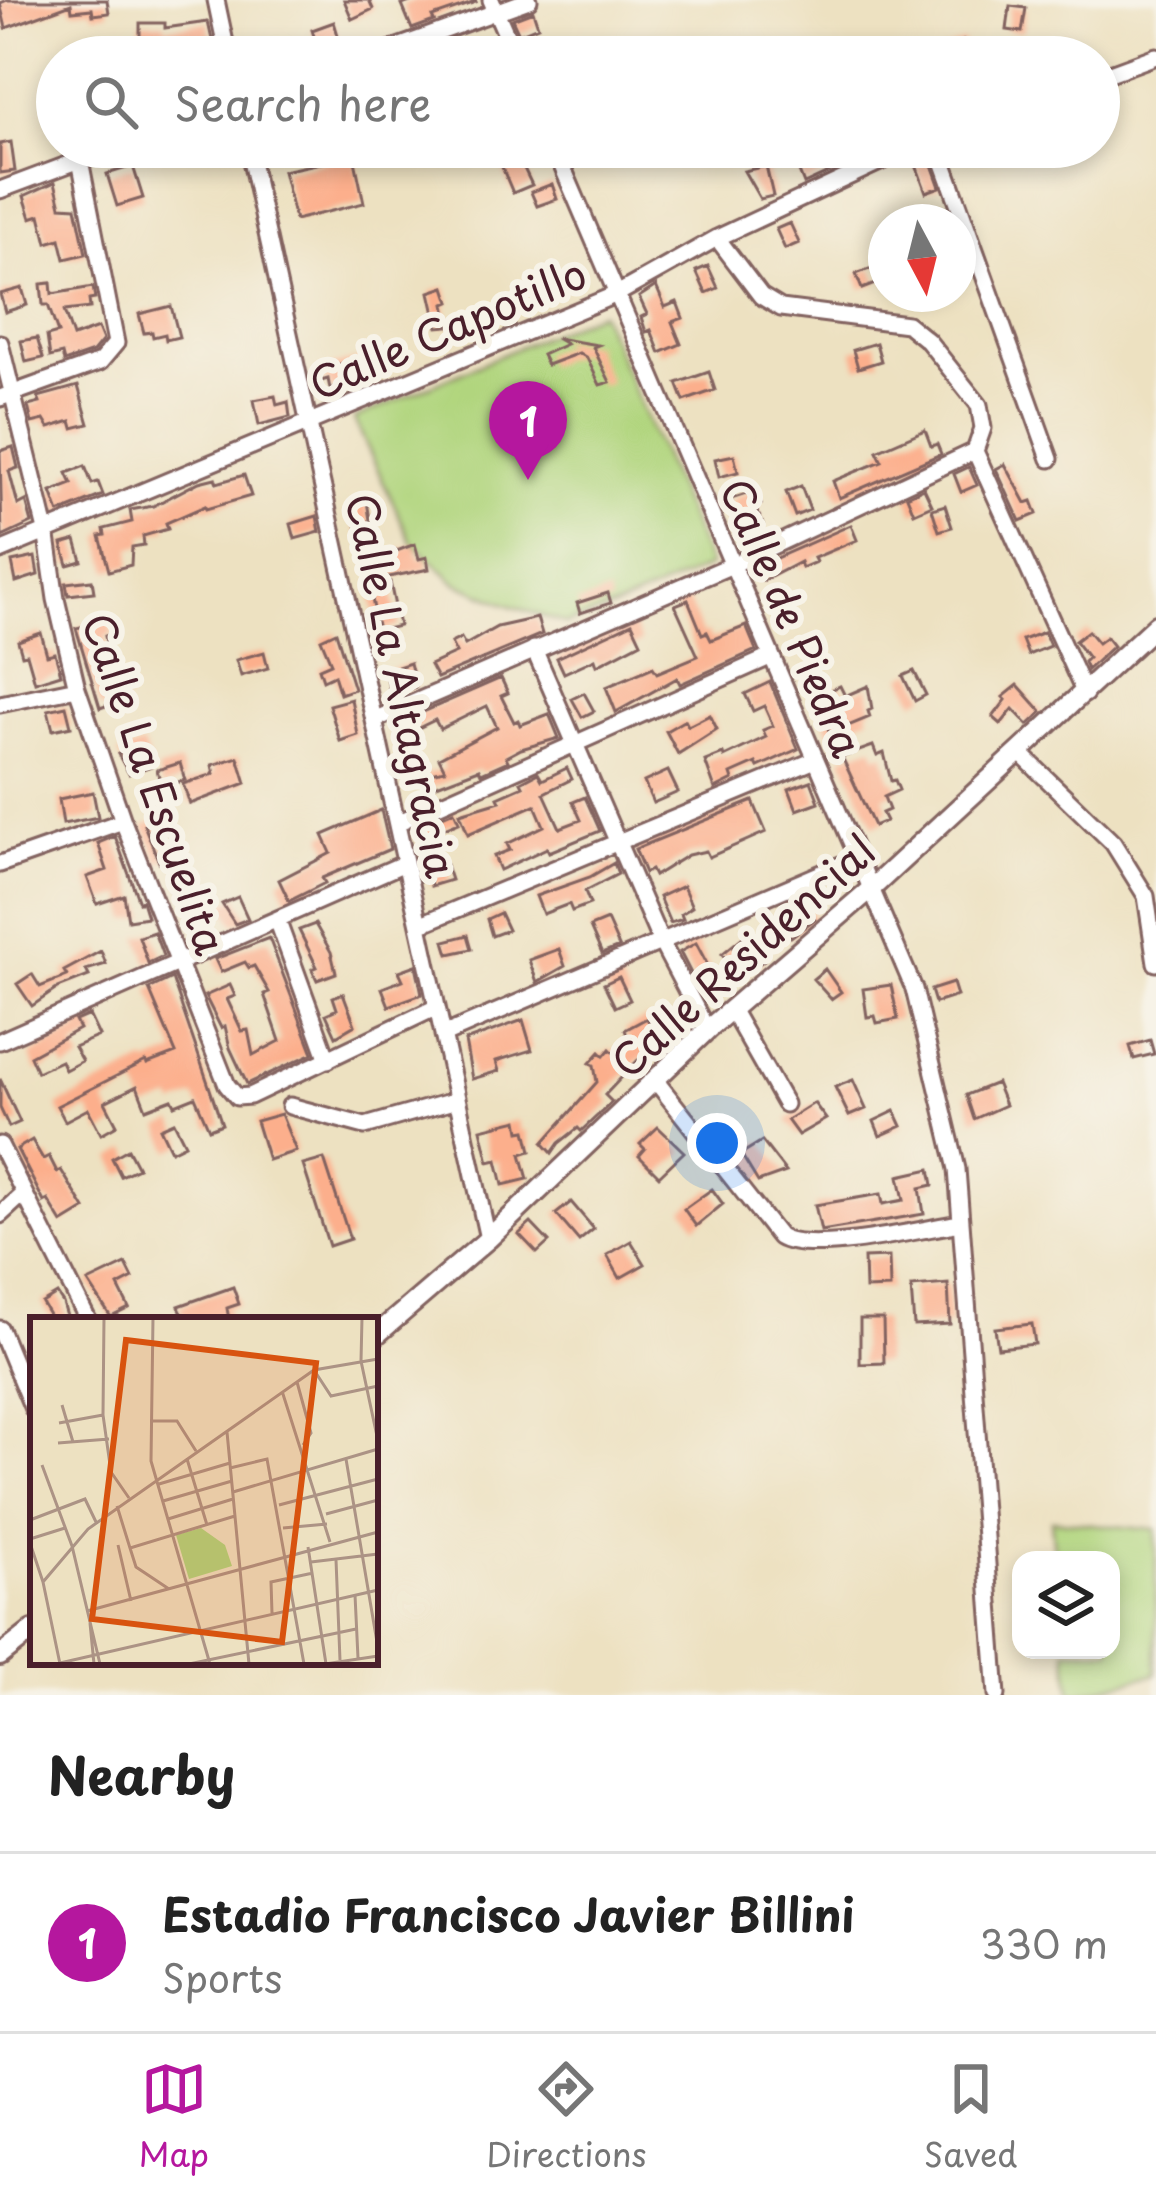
<!DOCTYPE html>
<html lang="en">
<head>
<meta charset="utf-8">
<style>
	:root { --surface:#fff; --page:#f2f2f2; --text:#222; --muted:#767676; --line:#e0e0e0; --accent:#b5179e }
	body { margin:0; font-family:"Playpen Sans",sans-serif; background:var(--page); color:var(--text) }
	.controls { position:absolute; right:36px; bottom:36px; display:grid; overflow:hidden; border-radius:24px; box-shadow:0 6px 18px #0003 }
	.controls button { width:108px; height:108px; display:grid; place-items:center; padding:0; border:0; border-bottom:3px solid var(--line); background:var(--surface); color:var(--text); font:60px sans-serif }
	.compass { position:absolute; left:868px; top:204px; width:108px; height:108px; border-radius:50%; background:var(--surface); box-shadow:0 6px 18px #0003; rotate:173deg }
	.you { position:absolute; left:717px; top:1143px; width:42px; height:42px; margin:-30px; border:9px solid #fff; border-radius:50%; background:#1a73e8; box-shadow:0 0 0 18px #1a73e833 }
	.badge { display:grid; place-items:center; width:78px; height:78px; border-radius:50%; background:var(--accent); color:#fff; font-size:39px; font-weight:700 }
	.pin { position:absolute; translate:-50% -99px; filter:drop-shadow(0 3px 6px #0008) }
	.pin::after { content:''; position:absolute; top:63px; width:42px; height:36px; background:inherit; clip-path:polygon(0 0,100% 0,50% 100%) }
	.list { margin:0; padding:0; list-style:none }
	h2 { display:flex; justify-content:space-between; align-items:center; height:156px; margin:0; padding:0 48px; font-size:51px }
	h2 small { font-size:39px; font-weight:400; color:var(--muted) }
	.list li { display:grid; grid-template-columns:78px 1fr auto; gap:36px; align-items:center; box-sizing:border-box; height:180px; padding:0 48px; border-top:3px solid var(--line) }
	.list b { display:block; font-size:45px; white-space:nowrap }
	.list p { margin:0; font-size:39px; white-space:nowrap; color:var(--muted) }
	.list em { font-size:39px; font-style:normal; color:var(--muted) }
	.icon { flex:none; width:66px; height:66px; fill:none; stroke:currentColor; stroke-width:2; stroke-linecap:round; stroke-linejoin:round }
	.map { position:relative; flex:none; width:1156px; height:1695px; overflow:hidden }
	.search { position:absolute; background:var(--surface); box-shadow:0 6px 18px #0003; left:36px; right:36px; top:36px; height:132px; display:flex; align-items:center; gap:30px; box-sizing:border-box; padding:0 42px; border-radius:66px; color:var(--muted); font-size:45px }
	.sheet { height:336px; background:var(--surface) }
	nav { display:flex; justify-content:space-around; align-items:center; box-sizing:border-box; height:168px; border-top:3px solid var(--line); background:var(--surface); font-size:33px; color:var(--muted) }
	nav a { display:grid; justify-items:center; gap:6px }
	nav .on { color:var(--accent) }
	.map>svg:first-child { display:block }
	.green { fill:#b1d57e; stroke:#7e7a54; stroke-width:3 }
	.building { fill:#fcaf8c }
	.lines { fill:none; stroke-linecap:round; stroke-linejoin:round }
	.minor-casing { stroke:#836360; stroke-width:21 }
	.major-casing { stroke:#836360; stroke-width:24 }
	.minor { stroke:#fff; stroke-width:15 }
	.major { stroke:#fff; stroke-width:18 }
	.labels { text-anchor:middle; dominant-baseline:central; stroke-width:12; stroke-linejoin:round; paint-order:stroke }
	.street-label { font-size:42px; fill:#4a1f2b; stroke:#f7f3e8 }
	.inset-road { fill:none; stroke:#ac9385; stroke-width:3 }
	.view { fill:#d8530f; fill-opacity:0.15; stroke:#d8530f; stroke-width:6 }
	.inset-edge { fill:none; stroke:#4a1f2b; stroke-width:6 }
</style>
</head>
<body>
<div class="map">
<svg width="1156" height="1695" viewBox="0 0 1156 1695">
	<rect width="100%" height="100%" fill="#f7f3e8"/>
	<filter id="ink" filterUnits="userSpaceOnUse"><feTurbulence type="fractalNoise" baseFrequency=".00833" numOctaves="2"/><feDisplacementMap in="SourceGraphic" scale="24" xChannelSelector="R" yChannelSelector="G"/><feConvolveMatrix kernelMatrix="1 2 1 2 8 2 1 2 1" color-interpolation-filters="sRGB"/></filter>
	<filter id="wash" filterUnits="userSpaceOnUse"><feTurbulence type="fractalNoise" baseFrequency=".004" numOctaves="4" result="noise"/><feDisplacementMap in="SourceGraphic" scale="48" xChannelSelector="R" yChannelSelector="G"/><feGaussianBlur stdDeviation="2.7" result="paint"/><feColorMatrix in="noise" values="0 0 0 0 0 0 0 0 0 0 0 0 0 0 0 0 0 1.4 0 .05"/><feComposite in="paint" operator="in"/></filter>
	<g filter="url(#wash)">
		<rect width="100%" height="100%" fill="#ede1c1"/>
		<path class="green" d="M600,312L710,566L614,608L566,624L503,603L456,583L411,541L354,419Z
			M1051,1520L1156,1530V1674L1072,1695L1066,1650H1111V1560H1055Z"/>
		<g id="blocks">
			<path class="building" d="M7,0H107L109,13L93,15L92,9L72,11L71,4L6,28L0,3Z
				M344,0H369L373,9L352,19Z
				M415,0H475L476,2L432,17L434,21L412,29L402,5Z
				M1010,6L1026,8L1022,32L1007,30Z
				M533,11L538,26L519,34L512,19Z
				M208,22L214,49L179,57L151,56V44H140V23H165V28Z
				M334,22L340,42L318,49L312,30Z
				M963,41L969,57H925Z
				M443,44L448,57H412L411,55Z
				M11,142L15,171L0,173V144Z
				M810,147H821L830,172L804,184L792,154Z
				M354,156L364,203L295,220L283,171Z
				M930,159L940,187L926,192L916,165Z
				M520,160L532,185L513,193L502,167Z
				M133,166L143,198L117,206L107,174Z
				M766,166L773,196L760,199L744,171Z
				M55,182L61,206L76,207L86,254L65,259L60,239L47,243L40,215L31,218L24,196Z
				M552,184L557,199L537,206L531,192Z
				M790,223L799,243L785,249L776,229Z
				M708,266L718,288L706,293L696,271Z
				M872,268L878,283L862,289L856,274Z
				M51,283L52,294L93,287L95,299L89,300L90,308L64,311L73,337L98,328L103,340L93,352L64,362L62,354L50,357L47,336L58,333L48,305H43L41,284Z
				M656,286L665,307L677,302L683,318L672,322L681,344L660,353L651,330L646,332L641,317L647,314L639,297Z
				M445,287L450,302L445,304L449,326L438,327L430,292Z
				M22,288L27,305L5,312L0,294Z
				M171,306L179,337L166,340L165,334L153,337L152,332L144,333L139,314Z
				M37,338L43,358L26,362L21,341Z
				M556,338L598,345L593,347L610,382L600,385L587,358L579,353L547,365L542,355L566,344Z
				M876,343L881,361L858,368L853,350Z
				M366,358L373,378L330,389L328,379L321,381L319,369Z
				M709,372L715,390L684,401L677,383Z
				M78,386L89,424L73,428L71,421L49,428L44,420L32,423L28,406L40,403L38,397Z
				M275,396L277,405L288,402L290,417L259,425L254,400Z
				M925,430L931,446L937,444L941,454L839,498L833,481L882,461L877,451Z
				M13,447L18,468L9,471L18,505L26,501L32,523L2,537L0,451Z
				M734,455L738,472L719,477L715,459Z
				M1005,464L1026,503L1032,501L1037,514L1020,521L996,469Z
				M85,466L92,484L98,482L103,495L59,513L51,492L72,484L67,473Z
				M969,467L977,485L961,492L954,474Z
				M244,475L251,496L206,509L205,506L166,523L168,529L143,536L144,545L132,547L131,565L109,571L100,536L105,535L104,529L132,522L130,510L153,506L199,482L215,478L217,483Z
				M801,486L810,510L795,516L786,492Z
				M924,488L932,505L914,513L907,496Z
				M755,491L761,504L755,506L763,524L739,534L731,499Z
				M367,501L372,533L358,536L353,505Z
				M945,505L952,527L939,531L932,509Z
				M317,516L320,532L295,539L291,524Z
				M851,525L857,540L814,558L816,562L802,568L800,562L763,581L756,567Z
				M76,540L82,561L68,565L62,544Z
				M415,544L419,559L427,557L429,569L379,579L373,560Z
				M35,557L38,575L16,582L12,562Z
				M92,580L94,592L68,595L66,583Z
				M390,582L399,626L378,631L370,588Z
				M608,593L611,603L580,613L577,603Z
				M688,600L702,634L707,632L711,640L746,626L756,650L680,684L677,678L616,712L606,687L653,667L657,673L698,656L675,605Z
				M537,618L542,634L437,678L430,665L456,653L451,643L461,638L465,645L497,627Z
				M109,620L112,634L105,636L113,680L121,677L129,698L100,708L76,628Z
				M632,623L641,642L597,665L595,659L564,673L557,658Z
				M1088,631L1098,643L1106,637L1113,646L1087,670L1084,662L1088,658L1075,641Z
				M336,632L354,689L340,694L334,675L323,680L319,668L331,663L321,639Z
				M1044,632L1050,646L1028,655L1022,640Z
				M41,633L47,655L55,653L61,674L35,682L27,654L22,655L18,641Z
				M264,652L268,668L241,676L236,660Z
				M410,663L416,687L390,695L386,671Z
				M914,671L926,695L915,701L903,676Z
				M501,678L508,693L501,696L514,722L518,720L520,725L549,714L559,738L521,749L506,757L508,761L481,773L479,769L429,788L426,774L445,770L439,758L497,727L487,706L440,729L435,720L406,734L400,722Z
				M770,682L798,749L758,767L756,763L731,774L733,780L715,789L705,761L723,754L724,757L766,737L763,730L773,726L764,706L753,711L745,694Z
				M1018,685L1042,712L1028,725L1013,709L1001,724L993,717L1006,700L1003,697Z
				M840,686L845,696L868,686L872,709L868,711L870,717L843,728L845,732L832,738L815,697Z
				M584,693L594,711L582,717L572,699Z
				M351,699L358,735L340,741L329,705Z
				M66,706L71,726L53,730L48,710Z
				M710,715L717,729L678,754L666,731L685,720L688,726Z
				M143,745L151,766L129,774L118,754Z
				M873,746L877,756L884,753L891,781L895,780L899,790L884,797L889,810L882,813L886,821L874,826L842,757Z
				M238,757L246,783L190,804L183,784L214,774L212,765Z
				M180,763L185,780L162,787L157,770Z
				M567,768L572,779L544,793L560,828L581,820L573,802L585,797L600,831L549,852L547,848L500,870L494,856L510,850L507,844L544,826L535,805L468,834L460,813L500,801L498,797L523,786L521,782L538,773L542,780Z
				M668,771L678,792L653,803L644,782Z
				M811,781L819,802L797,810L789,789Z
				M93,792L98,817L63,824L59,799Z
				M753,801L766,832L709,857L706,851L688,855L654,876L651,870L645,873L635,849Z
				M381,810L390,849L322,878L325,883L289,901L279,880L331,853L323,835Z
				M454,811L459,822L435,832L441,866L446,865L451,880L431,886L422,825Z
				M156,821L166,860L159,862L144,825Z
				M115,836L139,902L142,901L147,917L128,920L124,895L97,904L87,877L107,870L98,843Z
				M614,863L618,874L585,891L590,904L572,911L569,904L543,914L536,896L590,877Z
				M683,886L692,907L681,914L683,919L670,923L659,897Z
				M238,897L248,919L235,924L222,904Z
				M799,897L815,919L791,937L775,915Z
				M500,913L508,930L492,936L487,919Z
				M607,920L619,947L602,954L590,927Z
				M315,924L331,952L336,973L317,980L312,969L317,967L299,930Z
				M154,932L163,956L148,963L139,937Z
				M468,935L472,949L449,954L445,941Z
				M744,936L764,960L741,978L722,954Z
				M269,938L313,1053L247,1084L230,1048L225,1026L221,1028L205,996L230,985L235,996L227,999L242,1031L248,1030L253,1055L280,1041L264,994L269,992L254,966L249,968L245,962L221,972L215,959Z
				M696,943L722,992L705,1001L680,952Z
				M559,949L565,966L537,982L529,960Z
				M101,951L106,964L86,970L89,976L58,988L32,1006L17,984L32,974L40,987L67,976L64,971Z
				M416,965L422,994L389,1006L382,988L403,980L399,971Z
				M825,969L841,992L831,999L813,979Z
				M619,977L630,1000L615,1007L604,984Z
				M172,978L222,1124L209,1129L195,1097L175,1105L172,1099L146,1109L137,1086L105,1102L117,1125L101,1134L88,1109L65,1121L57,1106L146,1061L147,1064L176,1053L149,989Z
				M953,983L957,996L935,1003L931,990Z
				M891,985L898,1019L877,1023L875,1016L867,1017L863,989Z
				M343,993L355,1025L336,1036L326,1014L337,1009L333,997Z
				M89,1015L99,1036L74,1047L82,1061L65,1070L61,1061L37,1072L30,1056L79,1029L75,1021Z
				M647,1018L662,1048L638,1060L605,1095L612,1102L581,1131L578,1128L559,1143L552,1153L543,1143L597,1082L594,1065L590,1063L600,1052L604,1056L610,1049L614,1053L628,1037L625,1030Z
				M523,1020L532,1050L496,1061L499,1071L472,1079L465,1041Z
				M1150,1040L1154,1054L1134,1059L1130,1046Z
				M0,1079L20,1122L9,1127L0,1108Z
				M853,1080L866,1109L849,1116L835,1087Z
				M996,1083L1005,1105L974,1119L966,1095Z
				M814,1103L826,1119L798,1135L787,1120Z
				M895,1111L902,1126L880,1136L874,1121Z
				M281,1114L296,1151L268,1160L256,1121Z
				M518,1120L520,1131L526,1130L531,1151L521,1154L528,1179L503,1185L497,1160L489,1162L481,1129Z
				M174,1122L185,1144L171,1151L160,1128Z
				M658,1127L684,1152L659,1176L639,1156L645,1149L640,1144Z
				M32,1140L43,1159L49,1156L57,1172L61,1170L85,1209L62,1223L48,1200L44,1202L17,1149Z
				M762,1141L786,1172L758,1182L741,1154Z
				M128,1149L138,1168L121,1176L112,1158Z
				M324,1159L350,1239L329,1246L303,1165Z
				M930,1169L933,1185L920,1188L924,1214L821,1231L815,1205L881,1194L883,1204L904,1200L899,1176Z
				M712,1189L723,1204L696,1226L684,1209Z
				M571,1202L594,1229L579,1241L556,1214Z
				M531,1223L549,1242L537,1253L519,1234Z
				M631,1241L645,1264L620,1278L607,1255Z
				M889,1257L890,1288L865,1289L864,1258Z
				M126,1264L133,1278L118,1286L129,1308L111,1317L88,1282Z
				M948,1284L950,1324L914,1326L911,1287Z
				M233,1287L239,1304L227,1308L229,1320H185L179,1306Z
				M57,1294L63,1303L68,1320H52L42,1303Z
				M860,1319H883L884,1363L860,1364Z
				M1032,1324L1035,1344L998,1348L995,1328Z"/>
		</g>
	</g>
	<g filter="url(#ink)">
		<use href="#blocks" fill-opacity="0" stroke="#836360" stroke-width="3"/>
		<g class="lines">
			<g class="minor-casing">
				<path id="minor" d="M216,0L228,57
					M491,0L516,57
					M370,57L529,0
					M1099,77L1156,56
					M248,147L488,1239
					M554,147L914,989L957,1169L997,1695
					M938,147L1050,459
					M0,190L115,147
					M0,343L46,530L56,599L77,688L123,821L227,1085L237,1097L250,1096L437,1007
					M0,398L100,362L116,343L80,160
					M975,451L1085,694
					M0,551L617,294L717,238L912,147
					M534,649L660,940L707,1030
					M0,704L77,688
					M374,720L732,565L975,451L983,428L979,405L928,341L907,324L781,308L761,296L717,238
					M1020,753L1113,843L1146,896L1156,963
					M397,823L770,657
					M0,864L123,821
					M278,922L328,1060
					M419,925L815,760
					M731,1009L785,1104
					M443,1035L857,858
					M0,1041L405,863
					M655,1080L779,1237C810,1256 921,1229 961,1223
					M290,1106L365,1126L457,1100
					M0,1145L88,1320
					M0,1215L23,1194
					M0,1329L33,1409"/>
			</g>
			<g class="major-casing">
				<path id="major" d="M375,1336L488,1239L707,1030L872,888L1156,625
					M0,1656L33,1630"/>
			</g>
			<use href="#minor" class="minor"/>
			<use href="#major" class="major"/>
		</g>
	</g>
	<g class="labels">
		<g class="street-label">
			<text transform="translate(447 327) rotate(-23)">Calle Capotillo</text>
			<text transform="translate(793 617) rotate(67)">Calle de Piedra</text>
			<text transform="translate(403 685) rotate(78)">Calle La Altagracia</text>
			<text transform="translate(156 783) rotate(71)">Calle La Escuelita</text>
			<text transform="translate(742 955) rotate(-42)">Calle Residencial</text>
		</g>
	</g>
	<g transform="translate(30 1317)">
		<rect width="348" height="348" fill="#ede1c1"/>
		<path d="M171,211L195,228L202,249L159,262L146,218Z" fill="#b1d57e"/>
		<path class="inset-road" d="M74,1L73,98L81,155L99,181M123,1L121,144L180,347M332,1L331,44L348,124M284,53L301,79L348,69M267,65L281,116L273,128M252,74L300,225M32,88L43,125M120,104H147L166,134M29,106L73,98M197,115L219,347M28,126L79,122M157,142L177,208M316,142L348,331M12,148L42,229L70,347M200,151L237,142L274,347M129,167L200,146M203,175L348,132M133,184L202,164M249,188L348,162M87,189L100,231M296,197L348,183M138,202L203,182M0,203L55,182L66,205M253,211L297,207M0,222L35,211M0,226L13,265M88,228L101,284M278,230L296,347M306,243L310,343M281,245L348,237M139,272L106,250L100,231L205,199M325,278L328,341M57,294L348,215M242,296L241,265L283,256M60,306L64,347M30,346L348,273M30,347L13,265L58,212L284,53L348,42M159,347L326,312M295,347L348,339"/>
		<path class="view" d="M96,23L286,46L252,325L62,302Z"/>
		<rect width="348" height="348" class="inset-edge"/>
	</g>
</svg>
<div class="controls">
<button><svg class="icon" aria-label="layers" viewBox="0 0 24 24"><path d="M12 4l9 5-9 5-9-5zM3 14l9 5 9-5"/></svg></button>
</div>
<svg class="compass" viewBox="-18 -18 36 36"><path d="M0-13l5 13h-10z" fill="#e53935"/><path d="M0 13l5-13h-10z" fill="#767676"/></svg>
<div class="you"></div>
<div class="pin badge" style="left:528px;top:480px">1</div>
<div class="search"><svg class="icon" aria-label="search" viewBox="0 0 24 24"><circle cx="10" cy="10" r="6"/><path d="M15 15l6 6"/></svg>Search here</div>
</div>
<section class="sheet">
<h2>Nearby<small></small></h2>
<ul class="list">
<li><span class="badge">1</span><div><b>Estadio Francisco Javier Billini</b><p>Sports</p></div><em>330 m</em></li>
</ul>
</section>
<nav>
<a class="on"><svg class="icon" aria-label="map" viewBox="0 0 24 24"><path d="M3 6l6-2 6 2 6-2v14l-6 2-6-2-6 2zM9 4v14M15 6v14"/></svg>Map</a>
<a><svg class="icon" aria-label="directions" viewBox="0 0 24 24"><path d="M12 3l9 9-9 9-9-9zM9 14v-3h6M13 9l2 2-2 2"/></svg>Directions</a>
<a><svg class="icon" aria-label="saved" viewBox="0 0 24 24"><path d="M7 4h10v16l-5-4-5 4z"/></svg>Saved</a>
</nav>
</body>
</html>
